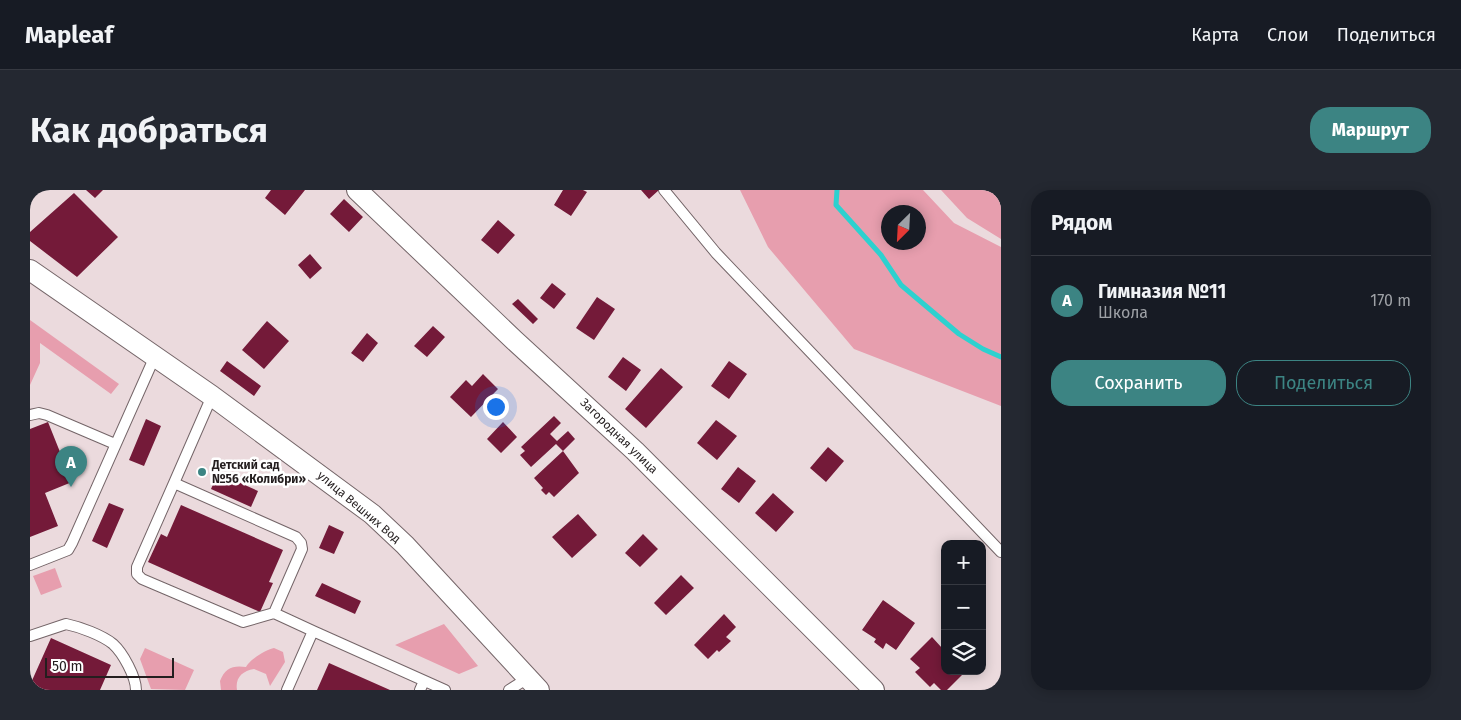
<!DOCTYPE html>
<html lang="ru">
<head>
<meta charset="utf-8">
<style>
	:root { --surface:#171b24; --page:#242831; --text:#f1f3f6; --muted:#9ea1a6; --line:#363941; --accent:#3c8483 }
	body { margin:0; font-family:"Fira Sans",sans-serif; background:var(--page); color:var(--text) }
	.controls { position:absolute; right:15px; bottom:15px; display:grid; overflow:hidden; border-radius:10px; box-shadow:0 2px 12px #0003 }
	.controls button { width:45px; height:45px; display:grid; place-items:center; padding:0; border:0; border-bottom:1px solid var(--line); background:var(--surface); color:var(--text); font:25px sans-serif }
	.compass { position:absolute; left:851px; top:15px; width:45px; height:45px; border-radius:50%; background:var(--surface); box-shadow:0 2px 12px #0003; rotate:204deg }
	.scale { position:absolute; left:15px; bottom:12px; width:129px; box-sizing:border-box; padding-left:5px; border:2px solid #241e1f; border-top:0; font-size:14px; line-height:18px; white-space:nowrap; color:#241e1f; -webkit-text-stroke:4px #fff; paint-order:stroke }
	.you { position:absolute; left:465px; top:216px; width:18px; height:18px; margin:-12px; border:4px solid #fff; border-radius:50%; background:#1a73e8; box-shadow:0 0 0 8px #1a73e833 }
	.badge { display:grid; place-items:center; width:32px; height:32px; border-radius:50%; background:var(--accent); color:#fff; font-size:16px; font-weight:700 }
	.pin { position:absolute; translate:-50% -41px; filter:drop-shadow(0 1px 2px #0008) }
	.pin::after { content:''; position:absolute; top:26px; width:18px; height:15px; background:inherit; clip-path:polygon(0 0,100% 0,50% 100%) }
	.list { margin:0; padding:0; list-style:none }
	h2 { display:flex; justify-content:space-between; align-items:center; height:65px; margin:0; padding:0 20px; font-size:21px }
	h2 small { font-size:16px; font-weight:400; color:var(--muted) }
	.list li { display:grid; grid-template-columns:32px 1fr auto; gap:15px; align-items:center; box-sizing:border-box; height:90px; padding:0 20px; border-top:1px solid var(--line) }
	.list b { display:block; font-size:19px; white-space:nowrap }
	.list p { margin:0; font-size:16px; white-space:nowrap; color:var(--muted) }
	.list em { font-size:16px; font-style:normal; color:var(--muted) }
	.actions { display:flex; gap:10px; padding:15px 20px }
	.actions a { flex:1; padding:11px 0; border:1px solid var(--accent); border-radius:20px; text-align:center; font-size:18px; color:var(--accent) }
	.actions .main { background:var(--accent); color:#fff }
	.icon { flex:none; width:28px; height:28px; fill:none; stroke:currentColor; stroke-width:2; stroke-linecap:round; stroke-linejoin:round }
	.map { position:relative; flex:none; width:971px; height:500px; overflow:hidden; border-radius:20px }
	header { display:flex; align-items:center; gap:30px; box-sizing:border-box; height:70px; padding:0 25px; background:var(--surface); border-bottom:1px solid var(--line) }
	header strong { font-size:24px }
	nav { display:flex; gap:28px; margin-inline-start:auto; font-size:18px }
	.intro { display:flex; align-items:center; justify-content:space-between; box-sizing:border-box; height:120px; padding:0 30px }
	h1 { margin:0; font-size:35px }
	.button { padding:12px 22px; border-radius:20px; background:var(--accent); color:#fff; font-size:18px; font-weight:700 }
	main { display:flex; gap:30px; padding:0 30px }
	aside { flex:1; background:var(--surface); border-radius:20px; box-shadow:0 2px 12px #0003 }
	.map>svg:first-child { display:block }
	.green { fill:#e79eae; fill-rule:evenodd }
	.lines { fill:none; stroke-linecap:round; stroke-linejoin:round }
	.stream { stroke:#2dd1cf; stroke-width:5 }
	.building { fill:#741a39 }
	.lane-casing { stroke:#746568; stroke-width:12 }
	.street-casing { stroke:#746568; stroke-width:22 }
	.lane { stroke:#fff; stroke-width:10 }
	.street { stroke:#fff; stroke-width:20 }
	.poi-dot { fill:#3c8483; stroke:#fff; stroke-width:2 }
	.labels { text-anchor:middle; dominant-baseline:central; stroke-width:5; stroke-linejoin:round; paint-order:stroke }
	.street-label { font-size:12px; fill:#241e1f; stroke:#fff }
	.poi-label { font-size:12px; font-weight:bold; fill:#241e1f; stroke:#fff; text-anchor:start }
</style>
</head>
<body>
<header>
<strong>Mapleaf</strong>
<nav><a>Карта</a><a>Слои</a><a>Поделиться</a></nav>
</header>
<div class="intro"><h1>Как добраться</h1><a class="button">Маршрут</a></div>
<main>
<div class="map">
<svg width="971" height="500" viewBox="0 0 971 500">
	<rect width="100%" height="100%" fill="#ebdadd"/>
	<path class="green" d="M710,0H893L924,33L971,57V216L824,159L738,57ZM858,22H888V52H858Z
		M911,0H971V49L937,28Z
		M0,130L89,194L81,204L10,153V173L0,195Z
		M25,378L32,397L11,405L3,386Z
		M414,434L448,476L429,484L365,455Z
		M115,458L164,480L155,500L121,499L110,469Z
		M244,458L253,462L255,472L240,496L236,484L224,479C212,481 205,488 207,500H191L190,491C195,478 203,475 216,477C219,470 237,459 244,458Z"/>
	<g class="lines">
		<path class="stream" d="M807,0L806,15L851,65L871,95L929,144L953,159L971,167"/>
	</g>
	<path class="building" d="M56,0H73L65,8Z
		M241,0H275L255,25L235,8Z
		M533,0H553L557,2L541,26L524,15Z
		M611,0H629L619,9Z
		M44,3L88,47L47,87L0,51V42Z
		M314,9L333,27L319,42L300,24Z
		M468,30L485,45L468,64L451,50Z
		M280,64L292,78L280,89L268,75Z
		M522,93L536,104L524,119L510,108Z
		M567,107L585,119L564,150L546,138Z
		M488,109L508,129L503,134L482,114Z
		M237,131L259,151L234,179L212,160Z
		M403,136L415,147L397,167L384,156Z
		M337,143L348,153L333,172L321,163Z
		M593,167L611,180L596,201L578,187Z
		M197,171L231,196L224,206L190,181Z
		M699,171L717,184L699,209L681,196Z
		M631,178L653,197L616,238L595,219Z
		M453,184L468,199L441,227L420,207L436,190L442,196Z
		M524,226L531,233L520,244L527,251L538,241L545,249L533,261L526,254L501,277L490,265L495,261L491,257Z
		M116,229L131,236L114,276L99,270Z
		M686,230L707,246L687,270L667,253Z
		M18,232L42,292L15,303L28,336L0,347V239Z
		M473,232L487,247L471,263L457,249Z
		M798,257L814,271L796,292L780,278Z
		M533,261L549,283L524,307L519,302L516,305L511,300L513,298L504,288Z
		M708,277L726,291L709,313L691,299Z
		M188,283L228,301L221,317L181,299Z
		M743,303L764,322L746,342L725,323Z
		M79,313L94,319L77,358L62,351Z
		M151,315L253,360L239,392L243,393L230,422L118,372L131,344L137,347Z
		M548,324L567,345L542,368L522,347Z
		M299,335L314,342L304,364L289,358Z
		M613,344L628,359L610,377L595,363Z
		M651,385L664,398L636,425L624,413Z
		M292,393L331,411L325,424L285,406Z
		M853,410L885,433L866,460L856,453L853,459L844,452L846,449L832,440Z
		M694,424L706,437L696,447L701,451L689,462L687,460L678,469L664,455Z
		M902,447L912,458L915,455V481H936L917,500H911L904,493L900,497L885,482L890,478L880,469Z
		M21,448L81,475L70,500H0V495Z
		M299,473L360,500H287Z"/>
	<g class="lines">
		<g class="lane-casing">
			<path id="lane" d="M634,0L686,63L971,362
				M0,225L9,223L17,225L85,254
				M144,293L182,206
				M0,375L38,360L42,353L125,166
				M244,423L213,432L112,389L107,384V377L144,293L266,347L271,353L272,359L244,423L283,441
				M0,446L36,434C50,437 72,445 83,454C93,463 106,487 106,500
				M257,500L283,441L415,500
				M390,500L394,491
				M479,500L498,488"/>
		</g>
		<g class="street-casing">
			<path id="street" d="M327,0L484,150L605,261L844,500
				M0,80L182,206L342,324L375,355L509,500"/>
		</g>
		<use href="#lane" class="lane"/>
		<use href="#street" class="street"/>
	</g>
	<circle class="poi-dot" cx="172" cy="282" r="5"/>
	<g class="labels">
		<g class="street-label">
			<text transform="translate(589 246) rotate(44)">Загородная улица</text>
			<text transform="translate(329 317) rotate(40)">улица Вешних Вод</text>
		</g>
		<g class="poi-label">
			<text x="182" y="275">Детский сад<tspan x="182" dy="14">№56 «Колибри»</tspan></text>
		</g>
	</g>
</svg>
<div class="controls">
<button>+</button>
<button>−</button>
<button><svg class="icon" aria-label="layers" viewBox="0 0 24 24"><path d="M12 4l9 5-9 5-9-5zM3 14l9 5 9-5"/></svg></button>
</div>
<svg class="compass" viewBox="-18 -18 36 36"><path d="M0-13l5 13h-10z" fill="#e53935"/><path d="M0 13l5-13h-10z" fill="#9ea1a6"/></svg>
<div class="scale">50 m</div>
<div class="you"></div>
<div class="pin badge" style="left:41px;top:297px">A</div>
</div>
<aside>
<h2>Рядом<small></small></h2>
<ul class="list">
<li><span class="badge">A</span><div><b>Гимназия №11</b><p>Школа</p></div><em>170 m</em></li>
</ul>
<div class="actions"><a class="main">Сохранить</a><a>Поделиться</a></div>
</aside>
</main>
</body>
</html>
